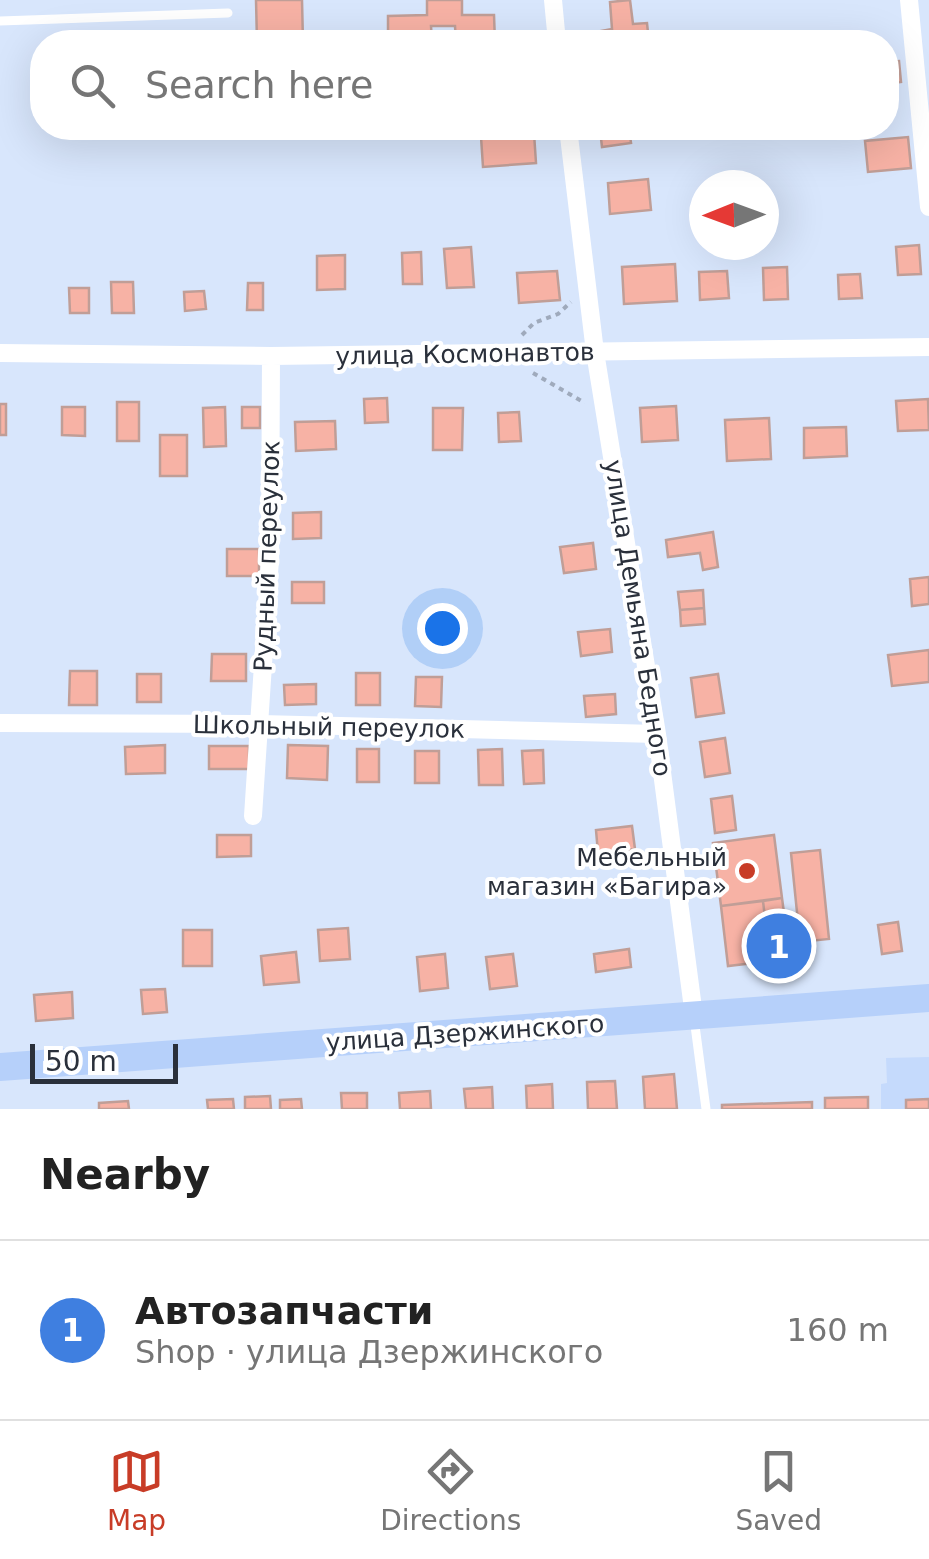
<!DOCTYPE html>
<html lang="en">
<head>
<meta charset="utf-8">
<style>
	:root { --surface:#fff; --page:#f6f6f6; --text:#222; --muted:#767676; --line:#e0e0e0; --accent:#c83c27 }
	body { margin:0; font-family:"DejaVu Sans",sans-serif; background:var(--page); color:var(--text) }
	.compass { position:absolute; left:689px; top:170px; width:90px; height:90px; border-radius:50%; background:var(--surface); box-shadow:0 10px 40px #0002; rotate:269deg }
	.scale { position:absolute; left:30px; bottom:25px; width:148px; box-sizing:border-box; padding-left:10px; border:5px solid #2a303b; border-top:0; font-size:28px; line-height:35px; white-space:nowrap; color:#2a303b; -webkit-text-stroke:8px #fff; paint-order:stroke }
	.you { position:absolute; left:442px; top:628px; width:35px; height:35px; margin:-25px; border:8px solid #fff; border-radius:50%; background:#1a73e8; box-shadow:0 0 0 15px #1a73e833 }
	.badge { display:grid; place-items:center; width:65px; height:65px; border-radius:50%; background:var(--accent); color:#fff; font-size:32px; font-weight:700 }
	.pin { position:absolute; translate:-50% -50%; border:5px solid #fff; box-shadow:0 2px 10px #0006 }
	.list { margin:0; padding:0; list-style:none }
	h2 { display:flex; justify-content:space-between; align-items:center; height:130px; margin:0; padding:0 40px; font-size:42px }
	h2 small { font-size:32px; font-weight:400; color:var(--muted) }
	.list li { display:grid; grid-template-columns:65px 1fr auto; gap:30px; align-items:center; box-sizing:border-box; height:180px; padding:0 40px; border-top:2px solid var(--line) }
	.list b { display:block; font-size:38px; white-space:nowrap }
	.list p { margin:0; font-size:32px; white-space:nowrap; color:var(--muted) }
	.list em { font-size:32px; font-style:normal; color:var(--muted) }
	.icon { flex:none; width:55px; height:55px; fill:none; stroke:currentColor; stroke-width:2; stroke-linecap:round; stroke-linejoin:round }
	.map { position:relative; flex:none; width:929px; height:1109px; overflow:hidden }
	.search { position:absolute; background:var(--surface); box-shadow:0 10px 40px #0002; left:30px; right:30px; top:30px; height:110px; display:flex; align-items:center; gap:25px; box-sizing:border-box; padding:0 35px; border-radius:40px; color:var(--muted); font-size:38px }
	.sheet { height:310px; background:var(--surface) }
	nav { display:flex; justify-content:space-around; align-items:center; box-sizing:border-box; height:140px; border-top:2px solid var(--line); background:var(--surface); font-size:28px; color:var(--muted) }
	nav a { display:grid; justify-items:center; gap:5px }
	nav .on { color:var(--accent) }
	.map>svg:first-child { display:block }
	.built { fill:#c5dafc }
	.building { fill:#f7b2a5; stroke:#c09e97; stroke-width:2.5 }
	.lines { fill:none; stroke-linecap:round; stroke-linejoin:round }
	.path { stroke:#9faabc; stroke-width:4; stroke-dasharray:5 5; stroke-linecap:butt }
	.lane { stroke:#fff; stroke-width:9 }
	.street { stroke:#fff; stroke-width:18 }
	.primary { stroke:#b6d0fa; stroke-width:28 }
	.poi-dot { fill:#c83c27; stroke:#fff; stroke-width:4 }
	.labels { text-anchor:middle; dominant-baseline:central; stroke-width:8; stroke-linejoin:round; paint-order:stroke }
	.street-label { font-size:25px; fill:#2a303b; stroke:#fff }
	.poi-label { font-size:25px; fill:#2a303b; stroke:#fff; text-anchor:end }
</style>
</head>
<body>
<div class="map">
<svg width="929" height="1109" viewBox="0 0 929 1109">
	<rect width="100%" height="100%" fill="#d8e6fc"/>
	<path class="built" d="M929,1057V1109H881V1084L887,1083L886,1058Z"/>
	<path class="building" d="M256,0H302L303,42H257Z
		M427,0H462V15H494L495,42H456L455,26H431L432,42H388V16L427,15Z
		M630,0L633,24L647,23L649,42H602L601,31L612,29L610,2Z
		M899,61L901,82L886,84V62Z
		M617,128H629L631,143L602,147L600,130Z
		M534,133L536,163L483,167L481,137Z
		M908,137L911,168L868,172L865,141Z
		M648,179L651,210L610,214L608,183Z
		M919,245L921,274L898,275L896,247Z
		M471,247L474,287L447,288L444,249Z
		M421,252L422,284H403L402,253Z
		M345,255V289L317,290V256Z
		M675,264L677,301L624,304L622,267Z
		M787,267L788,299L764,300L763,268Z
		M557,271L560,300L519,303L517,273Z
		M727,271L729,298L700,300L699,272Z
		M860,274L862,298L839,299L838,275Z
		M111,282H133L134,313H112Z
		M248,283H263V310H247Z
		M69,288H89V313H70Z
		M204,291L206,309L185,311L184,292Z
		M387,398L388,422L365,423L364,399Z
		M928,399L929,430L898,431L896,401Z
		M117,402H139V441H117Z
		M0,404H6V435H0Z
		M676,406L678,440L642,442L640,408Z
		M62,407H85V436L62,435Z
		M225,407L226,446L204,447L203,408Z
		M242,407H260V428H242Z
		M433,408H463L462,450H433Z
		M519,412L521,441L499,442L498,413Z
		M769,418L771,459L727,461L725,420Z
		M335,421L336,449L296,451L295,422Z
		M846,427L847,456L804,458V428Z
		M160,435H187V476H160Z
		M321,512V538L293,539V513Z
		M713,532L718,567L703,570L700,553L668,557L666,540Z
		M593,543L596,569L564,573L560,547Z
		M227,549H259V576H227Z
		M929,577V604L912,606L910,579Z
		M292,582H324V603H292Z
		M703,590L704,608L680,610L678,592Z
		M704,608L705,624L681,626L680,610Z
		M610,629L612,652L581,656L578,632Z
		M929,650V682L892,686L888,655Z
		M212,654H246V681H211Z
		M70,671H97V705H69Z
		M356,673H380V705H356Z
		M137,674H161V702H137Z
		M718,674L724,713L696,717L691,678Z
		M416,677H442L441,707L415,706Z
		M316,684V704L285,705L284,685Z
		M615,694L616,714L586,717L584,696Z
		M725,738L730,773L705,777L700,742Z
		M165,745V773L126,774L125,747Z
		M288,745L328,746L327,780L287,778Z
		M209,746H249V769H209Z
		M357,749H379V782H357Z
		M502,749L503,785H479L478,750Z
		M543,750L544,783L524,784L522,751Z
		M415,751H439V783H415Z
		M732,796L736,830L715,833L711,799Z
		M632,826L635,849L598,853L596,830Z
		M217,835H251V856L217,857Z
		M774,835L782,898L721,906L713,843Z
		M820,850L829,939L800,942L791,853Z
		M782,898L790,958L770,961L763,901Z
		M763,901L770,961L728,966L721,906Z
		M898,922L902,951L882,954L878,925Z
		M348,928L350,959L320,961L318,930Z
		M183,930H212V966H183Z
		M629,949L631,967L596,972L594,954Z
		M296,952L299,982L264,985L261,956Z
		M445,954L448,988L420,991L417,957Z
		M513,954L517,986L490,989L486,957Z
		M165,989L167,1012L143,1014L141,990Z
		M72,992L73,1018L36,1021L34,995Z
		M674,1074L677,1109H645L643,1077Z
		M615,1081L617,1109H588L587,1082Z
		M552,1084L553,1109H527L526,1086Z
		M492,1087L493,1109H466L464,1089Z
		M430,1091L431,1109H400L399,1093Z
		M341,1093H367V1109H342Z
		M270,1096L271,1109H245V1097Z
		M868,1097V1109H825V1098Z
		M233,1099L234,1109H208L207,1100Z
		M301,1099L302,1109H280V1100Z
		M929,1099V1109H906V1100Z
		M128,1101L129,1109H99V1103Z
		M812,1102V1109H722V1105Z"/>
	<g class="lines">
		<path class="path" d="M522,335L534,323L558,314L571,302
			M533,373L585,403"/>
		<path class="lane" d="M0,21L228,13
			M694,1018L706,1109"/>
		<path class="street" d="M553,0L557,42
			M909,0L929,207
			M568,128L595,352L657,734L694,1016
			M0,353L271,356L929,347
			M0,723L261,724L657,734
			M253,816L270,559L271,356"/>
		<path class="primary" d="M0,1067L929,998"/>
	</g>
	<circle class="poi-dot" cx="747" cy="871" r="10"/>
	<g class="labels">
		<g class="street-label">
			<text transform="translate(465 354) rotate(-1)">улица Космонавтов</text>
			<text transform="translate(267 556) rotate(-88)">Рудный переулок</text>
			<text transform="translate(638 618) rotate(81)">улица Демьяна Бедного</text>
			<text transform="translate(329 727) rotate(1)">Школьный переулок</text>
			<text transform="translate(465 1033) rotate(-4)">улица Дзержинского</text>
		</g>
		<g class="poi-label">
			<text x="727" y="857">Мебельный<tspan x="727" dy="29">магазин «Багира»</tspan></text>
		</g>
	</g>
</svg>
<svg class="compass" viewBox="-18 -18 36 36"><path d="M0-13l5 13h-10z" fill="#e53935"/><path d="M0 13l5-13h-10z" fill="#767676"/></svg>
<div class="scale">50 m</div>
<div class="you"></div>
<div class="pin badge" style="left:779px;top:946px;background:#3f7fe0">1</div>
<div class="search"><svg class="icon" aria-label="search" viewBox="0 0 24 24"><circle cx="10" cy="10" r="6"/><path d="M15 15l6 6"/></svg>Search here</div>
</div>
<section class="sheet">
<h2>Nearby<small></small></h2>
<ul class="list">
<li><span class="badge" style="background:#3f7fe0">1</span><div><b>Автозапчасти</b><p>Shop · улица Дзержинского</p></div><em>160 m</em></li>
</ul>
</section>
<nav>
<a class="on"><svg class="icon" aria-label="map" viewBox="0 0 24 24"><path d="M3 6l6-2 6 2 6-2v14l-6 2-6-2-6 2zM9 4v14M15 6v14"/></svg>Map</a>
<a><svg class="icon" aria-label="directions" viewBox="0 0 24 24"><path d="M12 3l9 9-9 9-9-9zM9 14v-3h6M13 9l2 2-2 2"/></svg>Directions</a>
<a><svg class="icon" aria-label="saved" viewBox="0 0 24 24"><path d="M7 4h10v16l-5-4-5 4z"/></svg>Saved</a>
</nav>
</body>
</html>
